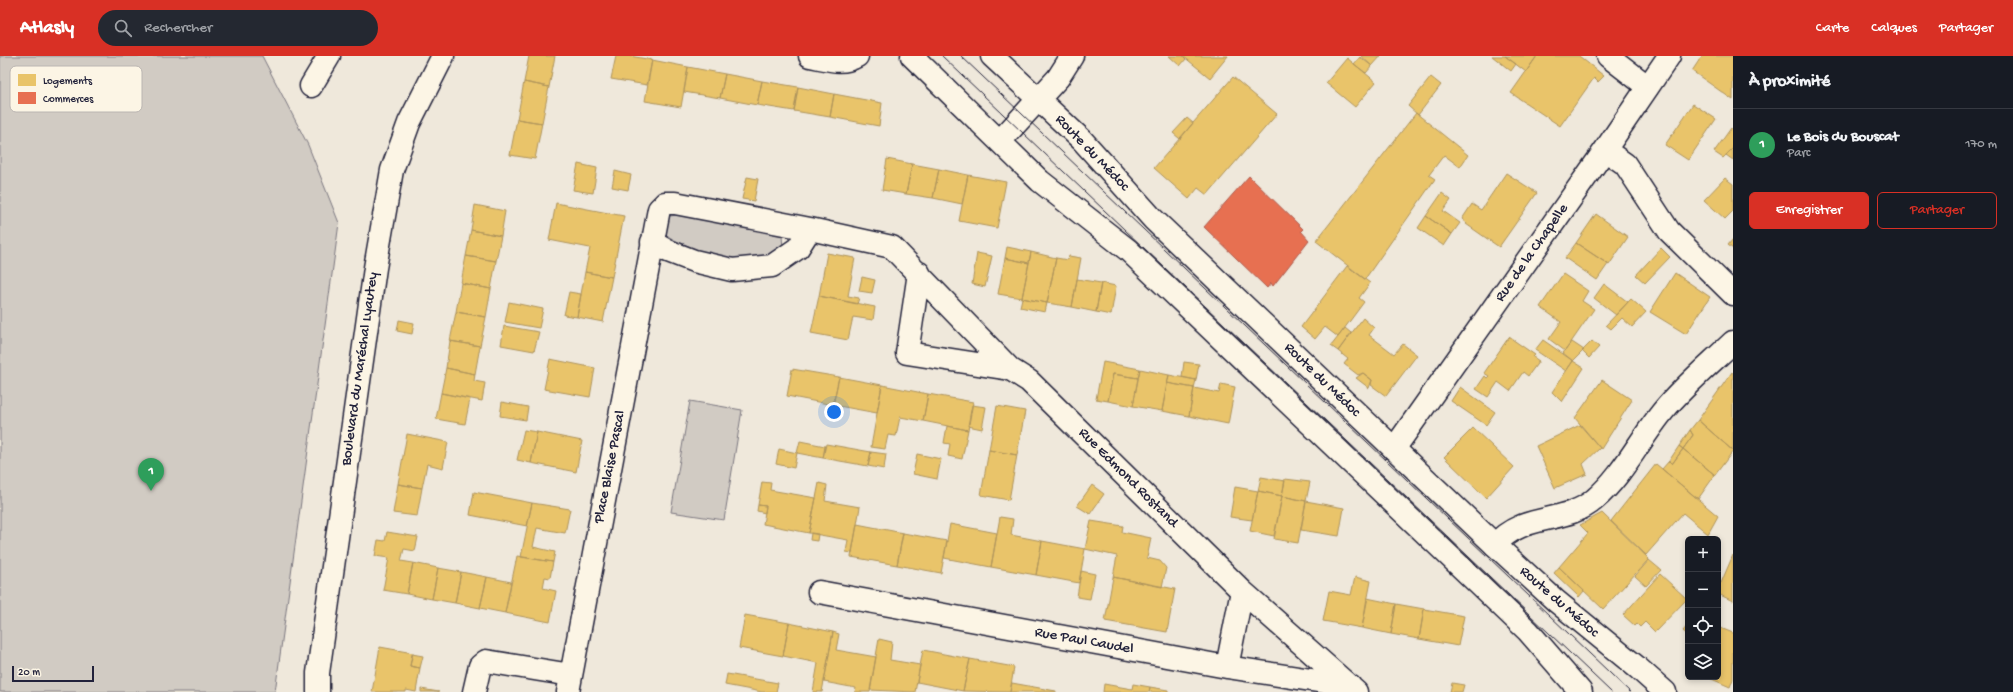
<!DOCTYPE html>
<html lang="fr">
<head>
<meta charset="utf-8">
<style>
	:root { --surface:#171b24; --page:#242831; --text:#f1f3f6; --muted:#9ea1a6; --line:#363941; --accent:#d93025 }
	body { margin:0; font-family:"Gochi Hand",sans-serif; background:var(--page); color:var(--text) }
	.controls { position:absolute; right:12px; bottom:12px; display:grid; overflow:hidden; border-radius:6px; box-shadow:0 2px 6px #0003 }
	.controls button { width:36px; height:36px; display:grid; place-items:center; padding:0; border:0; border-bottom:1px solid var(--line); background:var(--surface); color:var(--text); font:20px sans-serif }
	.scale { position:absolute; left:12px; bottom:10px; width:82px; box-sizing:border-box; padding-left:4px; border:2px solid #22223b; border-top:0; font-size:11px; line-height:14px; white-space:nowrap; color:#22223b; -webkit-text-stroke:3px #fcf5e5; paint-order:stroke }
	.you { position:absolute; left:834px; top:356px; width:14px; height:14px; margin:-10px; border:3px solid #fff; border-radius:50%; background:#1a73e8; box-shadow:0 0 0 6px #1a73e833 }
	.badge { display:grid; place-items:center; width:26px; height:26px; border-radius:50%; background:var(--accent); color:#fff; font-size:13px; font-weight:700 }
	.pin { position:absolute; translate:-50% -33px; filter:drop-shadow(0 1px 2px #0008) }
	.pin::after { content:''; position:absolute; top:21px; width:14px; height:12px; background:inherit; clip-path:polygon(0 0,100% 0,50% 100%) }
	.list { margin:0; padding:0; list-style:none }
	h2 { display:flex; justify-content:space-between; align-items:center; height:52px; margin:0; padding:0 16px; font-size:17px }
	h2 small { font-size:13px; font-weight:400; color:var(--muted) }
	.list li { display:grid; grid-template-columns:26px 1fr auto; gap:12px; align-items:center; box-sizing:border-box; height:72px; padding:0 16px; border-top:1px solid var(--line) }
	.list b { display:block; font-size:15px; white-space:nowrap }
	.list p { margin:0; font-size:13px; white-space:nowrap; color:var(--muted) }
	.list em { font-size:13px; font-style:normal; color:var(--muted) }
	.actions { display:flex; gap:8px; padding:12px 16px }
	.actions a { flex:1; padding:9px 0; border:1px solid var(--accent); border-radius:6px; text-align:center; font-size:14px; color:var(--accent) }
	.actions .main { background:var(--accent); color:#fff }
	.icon { flex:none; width:22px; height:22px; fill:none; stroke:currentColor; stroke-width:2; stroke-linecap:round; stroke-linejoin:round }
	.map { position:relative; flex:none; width:1733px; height:636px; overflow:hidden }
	header { display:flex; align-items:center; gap:24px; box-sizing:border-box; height:56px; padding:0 20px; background:var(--accent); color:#fff }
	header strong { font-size:19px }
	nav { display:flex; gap:22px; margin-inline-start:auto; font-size:14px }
	.search { width:280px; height:36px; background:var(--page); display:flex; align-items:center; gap:10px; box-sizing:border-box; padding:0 14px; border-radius:22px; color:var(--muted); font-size:15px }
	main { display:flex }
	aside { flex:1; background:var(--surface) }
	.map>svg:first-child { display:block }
	.green { fill:#d1cbc3; stroke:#7a767f }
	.homes { fill:#e9c46a; stroke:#ad935c }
	.shops { fill:#e76f51; stroke:#ac584a }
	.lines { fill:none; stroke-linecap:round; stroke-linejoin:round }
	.minor-casing { stroke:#22223b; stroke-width:25 }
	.major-casing { stroke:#22223b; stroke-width:25 }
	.minor { stroke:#fcf5e5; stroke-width:22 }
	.major { stroke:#fcf5e5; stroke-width:22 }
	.tram { stroke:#22223b; stroke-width:1 }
	.labels { text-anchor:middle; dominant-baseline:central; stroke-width:4; stroke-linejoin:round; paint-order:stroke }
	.street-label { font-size:15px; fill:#22223b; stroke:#fcf5e5 }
	.key { fill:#fcf5e5; stroke:#bbb6b2; stroke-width:1 }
	.key-label { font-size:11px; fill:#22223b }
</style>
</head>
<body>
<header>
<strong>Atlasly</strong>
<div class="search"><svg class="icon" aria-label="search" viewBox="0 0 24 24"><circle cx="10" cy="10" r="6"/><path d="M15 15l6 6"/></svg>Rechercher</div>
<nav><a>Carte</a><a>Calques</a><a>Partager</a></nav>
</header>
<main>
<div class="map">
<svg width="1733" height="636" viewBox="0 0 1733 636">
	<rect width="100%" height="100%" fill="#efe8db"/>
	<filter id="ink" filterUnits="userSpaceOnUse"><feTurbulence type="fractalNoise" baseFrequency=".025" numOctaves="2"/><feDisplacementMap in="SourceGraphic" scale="8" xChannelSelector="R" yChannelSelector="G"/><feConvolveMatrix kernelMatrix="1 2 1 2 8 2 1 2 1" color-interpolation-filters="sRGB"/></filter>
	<g filter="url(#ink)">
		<path class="green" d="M0,0H262L308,89L339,167L275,636H0Z
			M677,159L777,178L782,180L783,193C753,209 717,203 688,190C679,186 671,184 664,176L667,163L670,160Z
			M690,345L742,354L724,464L671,456Z"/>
		<path class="homes" d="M529,0H555L549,31L524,26Z
			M616,0H630L652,4L647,29L611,23Z
			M1169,0H1183L1186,3L1180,10Z
			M1183,0H1228L1210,22Z
			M1361,0H1381L1372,10Z
			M1492,0H1505L1516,8L1511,15Z
			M1505,0H1537L1526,16Z
			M1537,0H1579L1604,20L1598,26L1594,22L1560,70L1511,37Z
			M1702,0H1733V44L1692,15Z
			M1360,1L1372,10L1366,17L1354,8Z
			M1347,2L1376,26L1355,51L1326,27Z
			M652,4L688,11L681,51L645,45Z
			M688,11L725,18L720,42L684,36Z
			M725,18L762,25L757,49L720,42Z
			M1233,21L1277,58L1207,139L1198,132L1189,143L1154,112Z
			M1431,21L1441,29L1418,59L1408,50Z
			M762,25L798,31L794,55L757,49Z
			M524,26L549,31L542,67L517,63Z
			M798,31L834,38L830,61L794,55Z
			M834,38L882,47L879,70L830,61Z
			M1693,48L1716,63L1688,104L1665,89Z
			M1416,57L1468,99L1460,111L1444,99L1429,119L1435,123L1365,223L1316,185Z
			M1187,62L1193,67L1180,83L1173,77Z
			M517,63L542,67L535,103L510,99Z
			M1731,72L1733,74V92L1723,102L1714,96Z
			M1733,92V104L1726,99Z
			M887,103L912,108L906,138L882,134Z
			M578,108L597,112L593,137L573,134Z
			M912,108L939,113L933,142L906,138Z
			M939,113L968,119L962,148L933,142Z
			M615,115L631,119L628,134L612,131Z
			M1506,117L1537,137L1499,191L1466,168L1467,167L1462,163L1472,148L1481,154Z
			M968,119L1006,126L997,172L959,165Z
			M747,121L758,123L754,145L742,143Z
			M1725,122L1733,128V155L1725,163L1704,144Z
			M1442,137L1451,144L1443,155L1460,167L1452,178L1426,160Z
			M556,147L624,160L612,221L585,216L590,192L549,184Z
			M475,149L505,155L501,180L471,174Z
			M1596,158L1628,181L1609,209L1576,187Z
			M1426,160L1452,178L1444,190L1418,172Z
			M471,174L501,180L496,205L466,200Z
			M1733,183V193L1728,189Z
			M1576,187L1608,208L1597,224L1565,202Z
			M1007,191L1031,196L1029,207L1005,202Z
			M1661,192L1670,201L1645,227L1636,219Z
			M1031,196L1056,202L1047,247L1022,242Z
			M827,197L855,202L848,240L859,242L857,248L819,240Z
			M977,197L992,200L985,231L972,228Z
			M466,200L496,205L491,233L461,227Z
			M1069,200L1081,202L1072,251L1047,247L1056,202L1068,204Z
			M1005,202L1029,207L1022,242L998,238Z
			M1347,210L1370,227L1359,242L1364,246L1338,281L1325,271L1315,283L1301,271Z
			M585,216L612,221L603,266L577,261Z
			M1675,217L1710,241L1686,278L1650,256Z
			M1563,218L1588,235L1582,245L1594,253L1565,295L1549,283L1561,266L1540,251Z
			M862,221L875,224L872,237L859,235Z
			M1077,223L1101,227L1096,256L1072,251Z
			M461,227L491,233L486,261L456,256Z
			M1101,227L1116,230L1111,259L1096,256Z
			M1604,228L1628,246L1616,259L1594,242Z
			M569,236L581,238L577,261L564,259Z
			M819,240L875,251L873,264L853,261L848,284L811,277Z
			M1022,242L1047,247L1045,256L1020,251Z
			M1631,243L1646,256L1632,271L1622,262L1611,273L1606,269Z
			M509,246L543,253L539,272L505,266Z
			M456,256L486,261L480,290L450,285Z
			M1363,262L1374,272L1369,279L1394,298L1403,288L1417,299L1386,340L1371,329L1372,324L1363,317L1358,319L1344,308L1348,303L1338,295Z
			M399,264L414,267L412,278L397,275Z
			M504,270L539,276L534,295L501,289Z
			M1345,272L1351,277L1338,295L1331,290Z
			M1509,281L1535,299L1533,301L1539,305L1528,320L1523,316L1510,335L1498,326L1488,341L1476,333L1485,320L1487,322L1489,320L1484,317Z
			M1543,284L1573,305L1566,315L1535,294Z
			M450,285L480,290L475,318L446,312Z
			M1592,285L1599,291L1589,302L1582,295Z
			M1572,286L1584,294L1573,305L1563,297Z
			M550,303L595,312L590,341L544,333Z
			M1573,305L1584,312L1562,346L1552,336Z
			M1103,306L1140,313L1138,322L1113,318L1108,345L1096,343Z
			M1184,306L1199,308L1196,324L1182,321Z
			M446,312L475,318L474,325L485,327L482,345L441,337Z
			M792,313L839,321L833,349L787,340Z
			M1140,313L1169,319L1162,355L1133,350Z
			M1732,316L1733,317V395L1698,364Z
			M1363,317L1372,324L1369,332L1356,322Z
			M1113,318L1138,322L1133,350L1108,345Z
			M1169,319L1196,324L1194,332L1167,327Z
			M839,321L882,329L877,357L833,349Z
			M1602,324L1632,344L1601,393L1575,362Z
			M1167,327L1194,332L1189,360L1162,355Z
			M1221,328L1235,331L1228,368L1189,360L1194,332L1219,337Z
			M882,329L928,338L923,365L900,361L896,380L888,379L885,393L871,391Z
			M1460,331L1495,356L1486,369L1451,345Z
			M441,337L470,343L465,368L436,363Z
			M928,338L973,346L968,374L923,365Z
			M502,346L528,351L526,364L500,360Z
			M972,349L986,351L982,373L968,370Z
			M997,350L1025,355L1017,399L989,394Z
			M1698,364L1733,395L1715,419L1683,393L1693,379L1690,374Z
			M1580,369L1600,392L1583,408L1587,418L1555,432L1536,390Z
			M947,370L968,374L962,403L948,400L950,388L944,387Z
			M1473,372L1514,411L1486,442L1444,401Z
			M524,374L537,376L531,407L517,404Z
			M1690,374L1693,379L1683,393L1679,390Z
			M537,376L582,385L576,416L531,407Z
			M407,378L448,386L443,412L427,408L422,432L398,428Z
			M800,385L825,390L823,402L797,397Z
			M826,388L871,396L868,410L823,402Z
			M1679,390L1683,393L1672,408L1669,405Z
			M779,393L797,397L794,412L776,408Z
			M1683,393L1715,419L1698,443L1662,413L1669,405L1672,408Z
			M989,394L1017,399L1009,444L981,439Z
			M871,396L886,398L884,413L868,410Z
			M917,398L941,403L937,423L913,418Z
			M1656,408L1718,460L1708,478L1683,457L1646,499L1611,465Z
			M1261,421L1285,425L1282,440L1258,435Z
			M1285,423L1310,426L1306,445L1282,440Z
			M762,426L771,427L770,434L816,442L809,477L763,468L766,450L758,449Z
			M819,427L827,429L825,445L860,451L852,497L846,496L848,484L809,477Z
			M398,428L422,432L417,460L393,457Z
			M1092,429L1104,438L1090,458L1077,450Z
			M1235,431L1258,435L1252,464L1230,461Z
			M1258,435L1282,440L1274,480L1250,475Z
			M474,436L532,447L527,470L470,459Z
			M1282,440L1306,445L1298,487L1274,483Z
			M1306,445L1344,452L1339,480L1301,474Z
			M532,447L570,453L565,477L537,472L533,491L555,496L553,506L521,501Z
			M758,449L766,450L765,457L757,455Z
			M1602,457L1649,503L1603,553L1559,511L1588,477L1580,469Z
			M1000,461L1013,463L1011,479L1042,485L1036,519L991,511Z
			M1091,465L1123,470L1122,476L1151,482L1147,502L1160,505L1166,512L1162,531L1113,521L1117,500L1085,493Z
			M857,468L903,477L897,509L851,501Z
			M950,468L997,477L991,511L944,502Z
			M387,476L418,481L415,495L404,493L401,505L413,507L407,538L383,534L389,502L375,500L378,484L385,485Z
			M811,477L818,478L817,485L810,484Z
			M903,477L947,485L941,517L897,509Z
			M1042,485L1085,493L1079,527L1036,519Z
			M1733,499V545L1718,538V525L1721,527Z
			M517,500L553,506L550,522L545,521L543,532L556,535L550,566L505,557Z
			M1649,504L1661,514L1646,530L1635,520Z
			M413,507L438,512L432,543L407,538Z
			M1559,511L1584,535L1579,541L1554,517Z
			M438,512L461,516L455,547L432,543Z
			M1081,515L1095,518L1090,543L1077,541Z
			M461,516L487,521L480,552L455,547Z
			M1660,518L1687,543L1655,576L1645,566L1640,571L1637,568L1635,570L1623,559Z
			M487,521L511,526L505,557L480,552Z
			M1113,521L1175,533L1167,576L1105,565Z
			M1355,521L1371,525L1362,572L1323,565L1329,535L1351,539Z
			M1367,542L1396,548L1391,578L1362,572Z
			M1396,548L1424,553L1419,583L1391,578Z
			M1424,553L1464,560L1458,590L1419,583Z
			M745,559L789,567L783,600L739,592Z
			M789,567L833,576L822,636H813L818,607L783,600Z
			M1688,569V579L1683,575Z
			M1718,571L1733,577V623L1730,631L1707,621H1718Z
			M833,576L839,578L836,594L876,601L870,636H855L856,632L824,626Z
			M879,583L892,586L890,604L920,609L915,636L870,634Z
			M380,591L413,597L410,610L420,612L416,636L406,634V636H372Z
			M923,594L970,603L963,635L917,626Z
			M412,598L423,600L420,612L410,610Z
			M970,603L1014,611L1010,636L963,635Z
			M727,618L778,627L776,636H762L725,629Z
			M1012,627L1056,635V636H1010Z
			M1452,627L1464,629L1462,636H1450Z
			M1104,628L1132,633L1133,628L1150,631L1149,636H1103Z
			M1150,631L1168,634V636H1149Z
			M421,633L439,636H421Z"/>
		<path class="shops" d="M1249,120L1303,173L1301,175L1309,184L1273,230L1271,227L1267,232L1204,171Z"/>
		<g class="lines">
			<g class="minor-casing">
				<path id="minor" d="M810,0C827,3 842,9 857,0
					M1608,0L1648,31
					M311,30L329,0
					M1605,94L1625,108L1669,175L1733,238
					M652,186L668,195L694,205L732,214L772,210L798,192L810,173
					M919,217L907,297L1010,313
					M1394,393L1605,94L1669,0
					M1495,489C1522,456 1566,469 1595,443C1623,419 1640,383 1664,354C1684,330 1710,308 1733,286
					M819,536L1227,611L1350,630
					M1227,611L1242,535
					M318,636V617L375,212L392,114L409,67L443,0
					M474,636L480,610L486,605L571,619
					M568,636L659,153L665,147H675L810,173L892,191L1010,313L1029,325L1242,535L1356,636"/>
			</g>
			<g class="major-casing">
				<path id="major" d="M912,0L1040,125L1128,194L1528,575L1581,636
					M992,0L1082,84L1153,163L1495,489L1556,545L1638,612L1665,636
					M1000,85L1058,22L1072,0"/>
			</g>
			<use href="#minor" class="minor"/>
			<use href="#major" class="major"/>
			<path class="tram" d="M942,0L1611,636
				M961,0L1630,636"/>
		</g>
	</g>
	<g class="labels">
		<g class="street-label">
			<text transform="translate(1092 97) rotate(46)">Route du Médoc</text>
			<text transform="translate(1532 197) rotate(-55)">Rue de la Chapelle</text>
			<text transform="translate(360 313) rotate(-82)">Boulevard du Maréchal Lyautey</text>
			<text transform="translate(1322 324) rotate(44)">Route du Médoc</text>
			<text transform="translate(610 411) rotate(-79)">Place Blaise Pascal</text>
			<text transform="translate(1128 422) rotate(45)">Rue Edmond Rostand</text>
			<text transform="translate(1559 546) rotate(41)">Route du Médoc</text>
			<text transform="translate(1084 585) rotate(10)">Rue Paul Caudel</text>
		</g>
	</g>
	<rect x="10" y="10" width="132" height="46" rx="6" class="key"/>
	<rect x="18" y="18" width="18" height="12" fill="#e9c46a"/>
	<rect x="18" y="36" width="18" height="12" fill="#e76f51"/>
	<g class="key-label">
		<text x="43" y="28">Logements</text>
		<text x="43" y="46">Commerces</text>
	</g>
</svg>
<div class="controls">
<button>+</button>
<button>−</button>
<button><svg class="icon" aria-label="locate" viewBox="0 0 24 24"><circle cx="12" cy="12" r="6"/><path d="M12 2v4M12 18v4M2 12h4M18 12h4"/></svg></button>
<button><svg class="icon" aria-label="layers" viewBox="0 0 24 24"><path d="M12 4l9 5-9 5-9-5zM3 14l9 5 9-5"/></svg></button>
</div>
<div class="scale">20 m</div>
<div class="you"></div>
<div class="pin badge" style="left:151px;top:435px;background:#2e9e5b">1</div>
</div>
<aside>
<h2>À proximité<small></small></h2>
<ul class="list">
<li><span class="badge" style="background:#2e9e5b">1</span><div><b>Le Bois du Bouscat</b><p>Parc</p></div><em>170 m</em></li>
</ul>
<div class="actions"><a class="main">Enregistrer</a><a>Partager</a></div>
</aside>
</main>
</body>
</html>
